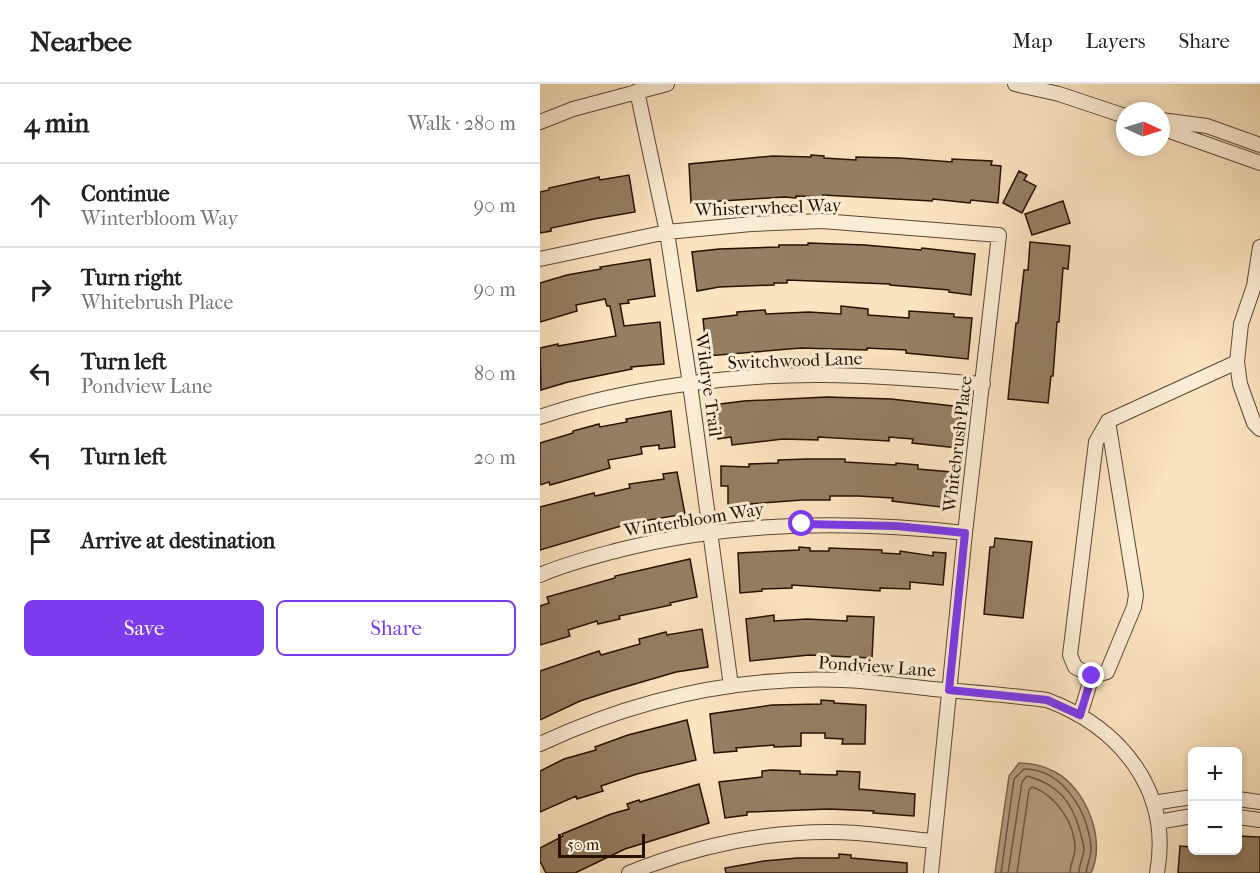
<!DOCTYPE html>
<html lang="en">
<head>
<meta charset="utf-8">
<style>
	:root { --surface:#fff; --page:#f2f2f2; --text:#222; --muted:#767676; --line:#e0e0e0; --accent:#7c3aed }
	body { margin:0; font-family:"IM FELL French Canon",serif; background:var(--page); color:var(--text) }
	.controls { position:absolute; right:18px; bottom:18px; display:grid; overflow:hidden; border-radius:9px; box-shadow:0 3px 9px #0003 }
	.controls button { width:54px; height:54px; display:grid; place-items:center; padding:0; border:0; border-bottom:2px solid var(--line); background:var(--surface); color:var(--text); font:30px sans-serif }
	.compass { position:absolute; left:576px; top:18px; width:54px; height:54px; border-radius:50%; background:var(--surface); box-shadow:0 3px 9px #0003; rotate:94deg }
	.scale { position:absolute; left:18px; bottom:15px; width:87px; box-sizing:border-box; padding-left:6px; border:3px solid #251100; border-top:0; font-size:16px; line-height:21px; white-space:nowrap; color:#251100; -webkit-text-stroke:4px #fcedd6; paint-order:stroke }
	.stop { position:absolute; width:18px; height:18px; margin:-14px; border:4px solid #7c3aed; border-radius:50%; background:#fff }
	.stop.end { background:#7c3aed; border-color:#fff; box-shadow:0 2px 6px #0008 }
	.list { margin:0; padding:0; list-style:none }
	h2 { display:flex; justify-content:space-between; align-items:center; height:78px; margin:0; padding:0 24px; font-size:26px }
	h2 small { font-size:20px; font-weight:400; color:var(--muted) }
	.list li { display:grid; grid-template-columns:39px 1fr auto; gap:18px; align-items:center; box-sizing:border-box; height:84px; padding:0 24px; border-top:2px solid var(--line) }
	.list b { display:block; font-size:22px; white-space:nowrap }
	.list p { margin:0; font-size:20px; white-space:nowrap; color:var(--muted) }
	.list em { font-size:20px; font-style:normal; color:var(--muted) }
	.actions { display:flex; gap:12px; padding:18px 24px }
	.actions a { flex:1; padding:14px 0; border:2px solid var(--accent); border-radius:9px; text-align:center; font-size:21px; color:var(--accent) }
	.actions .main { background:var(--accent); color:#fff }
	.icon { flex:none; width:33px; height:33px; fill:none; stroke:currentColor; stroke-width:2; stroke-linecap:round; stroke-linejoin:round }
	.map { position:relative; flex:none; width:720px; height:789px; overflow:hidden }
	header { display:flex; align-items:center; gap:36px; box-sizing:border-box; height:84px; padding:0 30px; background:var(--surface); border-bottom:2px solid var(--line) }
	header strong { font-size:28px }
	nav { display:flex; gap:33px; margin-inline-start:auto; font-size:21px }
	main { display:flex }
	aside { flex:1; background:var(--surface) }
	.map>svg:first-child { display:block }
	.water { fill:#b29c7f; stroke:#7a644c; stroke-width:1.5 }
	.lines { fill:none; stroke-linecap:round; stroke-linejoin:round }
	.shore { stroke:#6c5640; stroke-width:1.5 }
	.building { fill:#947f64; stroke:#251100; stroke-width:1.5 }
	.minor-casing { stroke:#5a4630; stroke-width:16 }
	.minor { stroke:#fcedd6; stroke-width:14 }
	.route { stroke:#7c3aed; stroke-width:8 }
	.labels { text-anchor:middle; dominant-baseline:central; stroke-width:6; stroke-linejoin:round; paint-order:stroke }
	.street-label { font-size:18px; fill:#251100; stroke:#fcedd6 }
</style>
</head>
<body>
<header>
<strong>Nearbee</strong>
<nav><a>Map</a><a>Layers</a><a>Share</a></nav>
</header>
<main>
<aside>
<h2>4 min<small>Walk · 280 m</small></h2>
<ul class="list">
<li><svg class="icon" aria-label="ahead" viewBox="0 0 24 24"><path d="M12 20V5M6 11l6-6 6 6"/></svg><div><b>Continue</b><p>Winterbloom Way</p></div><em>90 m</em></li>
<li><svg class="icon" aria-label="right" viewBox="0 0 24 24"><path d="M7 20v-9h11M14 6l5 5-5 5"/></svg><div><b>Turn right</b><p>Whitebrush Place</p></div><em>90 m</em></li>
<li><svg class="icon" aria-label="left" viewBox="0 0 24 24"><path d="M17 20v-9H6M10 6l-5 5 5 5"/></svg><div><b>Turn left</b><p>Pondview Lane</p></div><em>80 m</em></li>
<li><svg class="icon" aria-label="left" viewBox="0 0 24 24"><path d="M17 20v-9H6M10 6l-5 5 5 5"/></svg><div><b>Turn left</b></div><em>20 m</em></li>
<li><svg class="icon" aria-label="arrive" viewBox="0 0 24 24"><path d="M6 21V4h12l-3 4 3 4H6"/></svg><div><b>Arrive at destination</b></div></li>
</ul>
<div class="actions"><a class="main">Save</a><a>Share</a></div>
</aside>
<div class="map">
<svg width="720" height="789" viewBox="0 0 720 789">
	<rect width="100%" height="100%" fill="#fbe4c0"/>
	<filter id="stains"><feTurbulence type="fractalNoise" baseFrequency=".00333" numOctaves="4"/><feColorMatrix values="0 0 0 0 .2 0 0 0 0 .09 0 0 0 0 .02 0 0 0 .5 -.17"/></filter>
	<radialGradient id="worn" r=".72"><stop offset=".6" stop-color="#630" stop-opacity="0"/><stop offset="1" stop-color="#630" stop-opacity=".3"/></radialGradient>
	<path class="water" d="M479,679C491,679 504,682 515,688C546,704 567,757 551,789H455L469,692Z"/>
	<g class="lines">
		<path class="shore" d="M461,789L474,695L484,685C523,685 547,727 551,762C552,771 547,780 546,789
			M468,789L482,698L487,692C517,700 532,717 540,747C541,753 544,760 544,766C543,774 539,781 539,789
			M477,789L489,706L492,703C516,711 536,741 535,766C534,774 530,781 530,789"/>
	</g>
	<path class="building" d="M271,71L284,72V74L316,76V73L360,74L412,78V75L452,77L451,81L461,82L458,119L431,116L430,119L393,115L392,117L283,111V113L256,112V114L244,113L151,119L149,80L233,72L271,73Z
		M479,87L487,91L484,96L496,102L482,129L463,119Z
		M89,91L95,128L54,135L11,144V147L0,149V108L9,106V104L59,93L60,96Z
		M523,117L530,139L492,151L485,130Z
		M490,158L530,162L528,185L523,184L519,238H517L513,292H511L508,319L468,315L476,239H478L484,186H488Z
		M268,159L325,161L381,166L382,164L435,170L431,211L409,208V206L350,201V200L247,196V199H234V201L179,203L157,207L152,168L179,165L239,163V161H268Z
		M110,175L115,212L88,216L89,219L80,220L84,242L120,238L124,280L91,283L92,285L28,298L1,306L0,264L18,260V262L76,252L70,222H67L65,215L36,221L37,227L0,238V199L27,191L61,185L60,183Z
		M301,222L328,225V231L369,234V227L414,230V233L432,234L428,275L366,269V266L327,264V266L261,264L167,272L163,235L197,231V228L225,226L226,230L269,228L301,230Z
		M287,313L351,315L422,323L418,364L372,359L373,355L349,353V357L278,353V356L243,355L192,361L191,353L178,355L173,321L204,317Z
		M131,327L135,363L119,365V361L101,363L102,370L68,376L70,384L10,401L9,398L0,401V359L33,349V347L59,340L60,343L87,338L86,335Z
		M268,375H305V378L356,381V379L378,381V385L412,388L409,424L352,417L353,414L318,412H290V416H262L210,420V421H188V402H181V382L209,383V380L238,379V376Z
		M137,388L145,430L91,439L0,466V423L54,409L55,412L90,404L89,400L124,395L123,390Z
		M455,454L492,458L483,534L444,530L450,463H454Z
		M259,463L270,464V467H289V464L342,466V469L360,470V467L393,472V468L406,469L403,501L370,498V505L340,504V507L252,501V504L222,505V507L200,509L198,469L259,466Z
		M150,475L157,513L130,519L131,521L79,532L80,535L58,540L57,537L28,546L30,552L0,561V522L9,519L7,513L75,494V492Z
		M234,531V537L267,535L307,537V532L334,533L332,574L269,571L210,577L206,535Z
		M162,545L168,583L136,588L71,607L40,617L0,636V587L59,567L61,571L100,560L99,555L126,548L127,551Z
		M281,616L294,617V619L326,621L325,660H302L303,655L285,654V649H261V662L234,663V661L196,664L197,667L174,669L170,630L232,621L281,620Z
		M147,636L156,676L97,690L61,702L63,707L37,715L36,712L0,728V687L24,675L56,666L55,663L88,651Z
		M231,686L260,687V690L297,691V687L320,688L319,705L375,710L374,732L333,729L334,727L289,725L207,728V731L185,734L179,698L222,693V687Z
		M159,700L169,739L85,765L35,789H6L0,777V764L23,752L22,750L71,730L89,725L87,720L99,716L100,718Z
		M698,752L720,753V789H638L640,762L652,763V766H698Z
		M299,770L311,771V774L367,779V789H186L185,784L224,777L257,774H299Z"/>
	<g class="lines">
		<g class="minor-casing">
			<path id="minor" d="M475,0L519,10L585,32
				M97,7L127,148L150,300L191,602
				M621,36L667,42L720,61
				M0,38L33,25L127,0
				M621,44L720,79
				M720,163L714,202L701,240L697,278L700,300L714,339L720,345
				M0,175L127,148L211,140L282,137L459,151L425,449L391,789
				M0,333C84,304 195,290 284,291C337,291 390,296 443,300
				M568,337L556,358L530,571L535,583L552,592L567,588L594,523L596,511L568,337L697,278
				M0,491C25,480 53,473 79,466C193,437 309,436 425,449
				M540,631L552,592
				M0,660C94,616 197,592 302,596C332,597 363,602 393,605C431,608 469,611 507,616C581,644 632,707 617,789
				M698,715L720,718
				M613,719L652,713
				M698,733L720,736
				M618,738L652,732
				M89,789C161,760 240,744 317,749C343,751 369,755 394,757"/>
		</g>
		<use href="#minor" class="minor"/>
	</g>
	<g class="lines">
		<path class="route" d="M262,440L356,442L425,449L409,606L507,616L540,631L552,592"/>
	</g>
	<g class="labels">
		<g class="street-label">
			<text transform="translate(228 124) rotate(-2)">Whisterwheel Way</text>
			<text transform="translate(255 277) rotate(-2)">Switchwood Lane</text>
			<text transform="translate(168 301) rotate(82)">Wildrye Trail</text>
			<text transform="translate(418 360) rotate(-83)">Whitebrush Place</text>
			<text transform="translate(154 436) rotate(-9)">Winterbloom Way</text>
			<text transform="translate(337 583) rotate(4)">Pondview Lane</text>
		</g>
	</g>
	<rect width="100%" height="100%" filter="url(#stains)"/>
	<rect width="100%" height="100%" fill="url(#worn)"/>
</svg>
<div class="controls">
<button>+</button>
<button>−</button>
</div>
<svg class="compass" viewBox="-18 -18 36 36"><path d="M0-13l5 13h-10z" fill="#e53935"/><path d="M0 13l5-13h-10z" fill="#767676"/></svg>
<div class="scale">50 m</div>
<div class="stop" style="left:262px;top:440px"></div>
<div class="stop end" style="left:552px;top:592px"></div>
</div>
</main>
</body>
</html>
